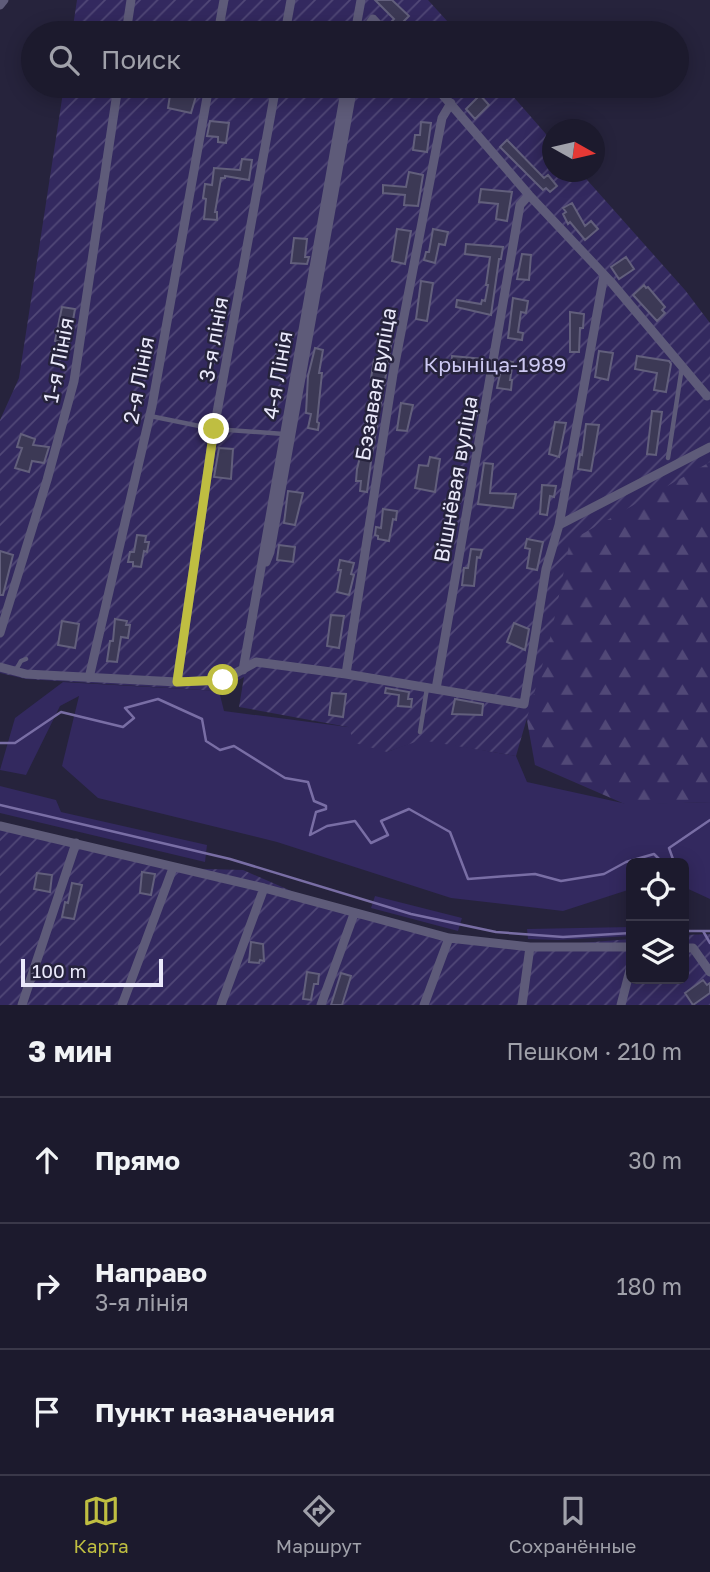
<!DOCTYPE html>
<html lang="ru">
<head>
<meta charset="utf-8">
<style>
	:root { --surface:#1c1a2d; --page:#292739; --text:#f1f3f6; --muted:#a0a1aa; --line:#3a3849; --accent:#bfbe41 }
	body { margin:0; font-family:"Golos Text",sans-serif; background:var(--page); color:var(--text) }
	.controls { position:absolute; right:21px; bottom:21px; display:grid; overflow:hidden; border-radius:10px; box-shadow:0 4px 18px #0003 }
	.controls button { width:63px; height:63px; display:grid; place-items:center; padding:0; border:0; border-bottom:2px solid var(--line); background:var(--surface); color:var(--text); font:35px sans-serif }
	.compass { position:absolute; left:542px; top:119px; width:63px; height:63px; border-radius:50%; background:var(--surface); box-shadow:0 4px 18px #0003; rotate:98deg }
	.scale { position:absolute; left:21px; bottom:18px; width:142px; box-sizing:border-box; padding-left:7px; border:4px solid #eae9fb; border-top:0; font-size:19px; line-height:24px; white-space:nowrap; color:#eae9fb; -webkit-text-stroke:5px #26233c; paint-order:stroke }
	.stop { position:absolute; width:21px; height:21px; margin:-16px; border:5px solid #bfbe41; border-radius:50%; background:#fff }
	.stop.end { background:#bfbe41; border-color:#fff; box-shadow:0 2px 7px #0008 }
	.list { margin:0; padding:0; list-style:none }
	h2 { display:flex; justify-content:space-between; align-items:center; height:91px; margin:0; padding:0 28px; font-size:30px }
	h2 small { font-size:23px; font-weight:400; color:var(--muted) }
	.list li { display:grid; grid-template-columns:46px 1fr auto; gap:21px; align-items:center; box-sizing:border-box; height:126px; padding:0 28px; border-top:2px solid var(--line) }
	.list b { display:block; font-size:26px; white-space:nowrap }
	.list p { margin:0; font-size:23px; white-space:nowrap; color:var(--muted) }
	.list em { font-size:23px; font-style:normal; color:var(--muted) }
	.icon { flex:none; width:38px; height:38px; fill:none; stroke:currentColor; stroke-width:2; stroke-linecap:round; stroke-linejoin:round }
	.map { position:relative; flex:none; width:710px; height:1005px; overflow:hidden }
	.search { position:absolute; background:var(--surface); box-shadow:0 4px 18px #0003; left:21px; right:21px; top:21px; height:77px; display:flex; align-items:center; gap:18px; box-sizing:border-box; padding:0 24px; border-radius:38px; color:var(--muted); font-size:26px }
	.sheet { height:469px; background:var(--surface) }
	nav { display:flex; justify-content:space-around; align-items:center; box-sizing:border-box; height:98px; border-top:2px solid var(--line); background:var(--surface); font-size:19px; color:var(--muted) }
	nav a { display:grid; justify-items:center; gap:4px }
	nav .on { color:var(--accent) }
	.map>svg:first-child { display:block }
	.grass { fill:#33295f }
	.forest { fill:url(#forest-firs) }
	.garden { fill:url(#garden-furrows) }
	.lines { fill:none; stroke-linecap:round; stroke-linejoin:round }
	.stream { stroke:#796ea5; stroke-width:2.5 }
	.building { fill:#3c3955; stroke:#625f7c; stroke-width:2 }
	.service { stroke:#5e5b79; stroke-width:4.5 }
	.minor { stroke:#5e5b79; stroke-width:9 }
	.route { stroke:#bfbe41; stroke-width:9 }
	.labels { text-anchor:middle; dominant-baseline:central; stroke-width:5; stroke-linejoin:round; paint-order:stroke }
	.street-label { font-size:21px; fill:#eae9fb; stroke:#26233c }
	.park-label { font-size:21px; fill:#cdc9f3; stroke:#26233c }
</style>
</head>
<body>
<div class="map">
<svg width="710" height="1005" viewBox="0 0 710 1005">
	<defs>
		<pattern id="forest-firs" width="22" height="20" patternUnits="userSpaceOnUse" patternTransform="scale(1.75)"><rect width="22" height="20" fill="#33295f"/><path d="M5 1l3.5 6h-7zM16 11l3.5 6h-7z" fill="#514877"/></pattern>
		<pattern id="garden-furrows" width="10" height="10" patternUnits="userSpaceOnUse" patternTransform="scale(1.75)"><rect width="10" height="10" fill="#33295f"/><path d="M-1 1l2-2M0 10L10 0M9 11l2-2" fill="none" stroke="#514877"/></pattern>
	</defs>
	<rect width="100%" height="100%" fill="#26233c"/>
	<path class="grass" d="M63,682L219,691L224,711L348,727L387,752L421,739L516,756L527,782L627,804L710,802V899L684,887V863H631V889L563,911L451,898L277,842L98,798L62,766L79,696L60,706L26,775L0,770L15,718Z
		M0,786L56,800L61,812L207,845L205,862L0,813Z
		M375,896L462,918L458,931L371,908Z
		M631,927V936L558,940L528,939L527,929Z"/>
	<path class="forest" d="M710,447V802L627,805L535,765L524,704L559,525Z"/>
	<path class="garden" d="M77,0H428L458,33H72Z
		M64,86H504L552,141V172H580L685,290L710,323V462L570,541L551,635L516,756L421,740L387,752L355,743L348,727L239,707L244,677L219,691L26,679L0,673V420L19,378Z
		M0,826L173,868L243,870L319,903L449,938L530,947L631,939V979H684V935L710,934V1005H0Z"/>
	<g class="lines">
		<path class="stream" d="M0,743H15L61,712L123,727L134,718L125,708L158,699L202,719L206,741L220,750L234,746L285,778L308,782L314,801L326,806V809L316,812L310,835L327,826L355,821L371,843L388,835L381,821L409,809L450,832L468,879L535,874L561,881L604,874L626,862L654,854L663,863
			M0,805L230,859L411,914L496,932L563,937L631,933
			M671,863L674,862L669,848L710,820
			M684,931H710
			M703,931L710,943"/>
	</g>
	<path class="building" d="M375,0H392L409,16L397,28L391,22L394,19Z
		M184,86H199L191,113L168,108L170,95L182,96Z
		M480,95L489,105L475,119L466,109Z
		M210,121L229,123L226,143L218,142V137L207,136Z
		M421,122L431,123L427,152L413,150L415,135H420Z
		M507,140L544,178L548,175L557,186L550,192L546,188L543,190L500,147Z
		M242,159L252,160L249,180L225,176V178H221L215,212H217V220L204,219L206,199L203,198L205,184L212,185L214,168L240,170Z
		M409,172L423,175L418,206L404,205L405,195L383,193V185L406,187Z
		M481,189L512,192L507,221L496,219L498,204L479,202Z
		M572,203L585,226L591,221L598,229L585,240L570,222L568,224L563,214L566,212L563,208Z
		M397,229L411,231L405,264L392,261Z
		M433,229L448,232L445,245L439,244L435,263L424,260L426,252H429Z
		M294,238L307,239L305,257H309L307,264L291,263Z
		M466,244L503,247L501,259H499L491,315L456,307L457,300L481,304L482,300L485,301L488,285H486L490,257L465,254Z
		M522,254L531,255L529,280L517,279Z
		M626,257L634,269L619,279L611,267Z
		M421,281L433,283L427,321L416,319Z
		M644,285L646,288L648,287L665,307L662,310L665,313L657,321L633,295Z
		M513,298L528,301L526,313L521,312L518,332L523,333L522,340L508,338Z
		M62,307L75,309L69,343L55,341Z
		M570,312L584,314L583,328H580L579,352H570Z
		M384,339L392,340L372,454L367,492L360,491L361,481H356L357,469L362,449H365L367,412L372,413L376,378H371L374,360L381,361Z
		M315,348L323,350L319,373H322L317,422L319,423L318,430L308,428L311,414L306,413L308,376Z
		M599,351L613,353L608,380L595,377Z
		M452,356L483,359L481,369L459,365V368L451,367Z
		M637,356L669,361L671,364L666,392L654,390L657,373L635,369Z
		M503,360L513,362L510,380H512L511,390L497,388Z
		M401,403L413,405L407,431L397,430Z
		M652,411L662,412L656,455L647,454Z
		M555,422L566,423L559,457L549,454Z
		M586,424L599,425L591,471L578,469L580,454L582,455Z
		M21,434L35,439L33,445L49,447L44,463L32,461L29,472L15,468L22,448L17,447Z
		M219,448L233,449L231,479L214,477Z
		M430,457L440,459L435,492L415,488L419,465L428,466Z
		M484,463L493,464L490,493L516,494L513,508L478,504Z
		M542,485L556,486L554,497L550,496L547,515L540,514Z
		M288,491L303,493L295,525L284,523Z
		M383,509L397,511L396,520L393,519L389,541L378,539V536L375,535L376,527L381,528Z
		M137,535L146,536L145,542H149L147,552L144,551L141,567L133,566V562H128L130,552H134Z
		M527,539L543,542L537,570L527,568L530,549L525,548Z
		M279,545L295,547L293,562L277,560Z
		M471,549L482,550L480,558L477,557L474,586L462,585L464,568H468Z
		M0,551L13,555L3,595H0Z
		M340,560L354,563L351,574L354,575L349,595L337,592L341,570H338Z
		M331,615L344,616L339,648L327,646Z
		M115,619L127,621L126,625H130L128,638L121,637L117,662L107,661L110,641H113Z
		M62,621L79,624L75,648L58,645Z
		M514,623L529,629L525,650L507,642Z
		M386,688L409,692L408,699H412L411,707L398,706L399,695L385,693Z
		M332,693L346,694L343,717L329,715Z
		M455,699L483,704L482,715L452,714Z
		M142,872L155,874L151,895L140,893Z
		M37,873L52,875L50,892L34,889Z
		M72,883L82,885L74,919L62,917L65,902L68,903Z
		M251,942L263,944L264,961L260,960L259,963L249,962Z
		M307,972L319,974L318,984H314L311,1000L303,999Z
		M341,973L351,976L342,1005H331Z
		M703,980L707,985L710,983V993L693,1005L685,993Z"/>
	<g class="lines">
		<path class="service" d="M150,416L214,429L284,434
			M668,458L682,367
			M16,670L21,661L26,659
			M420,732L427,688"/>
		<path class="minor" d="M0,5L4,0
			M126,33L131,0
			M218,33L224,0
			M285,33L291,0
			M355,33L361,0
			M363,33L373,19L386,33
			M435,86L529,195L611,282L707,396
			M559,525L710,447
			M266,562L270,552L353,86
			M0,633L47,480L74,381L118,86
			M0,667L26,674L177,682L223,680L256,662L346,674L524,704L546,569L559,525L604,275
			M243,670L346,86
			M346,674L393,374L442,118L451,103
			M89,678L152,406L209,86
			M177,682L214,429L276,86
			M436,689L520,205L529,195
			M0,826L264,888L449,938L530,947H631
			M684,948H693L710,972
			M22,1005L76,843
			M122,1005L173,868
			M221,1005L264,888
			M321,1005L354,914
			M424,1005L449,938
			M522,1005L530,947
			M621,1005L631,966"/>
	</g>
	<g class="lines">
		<path class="route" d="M214,429L177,682L223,680"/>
	</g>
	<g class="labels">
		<g class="street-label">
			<text transform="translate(213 339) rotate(-80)">3-я лінія</text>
			<text transform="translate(58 360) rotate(-79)">1-я Лінія</text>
			<text transform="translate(277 375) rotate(-80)">4-я Лінія</text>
			<text transform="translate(138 380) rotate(-79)">2-я Лінія</text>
			<text transform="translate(375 384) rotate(-80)">Бэзавая вуліца</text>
			<text transform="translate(455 479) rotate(-80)">Вішнёвая вуліца</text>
		</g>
		<g class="park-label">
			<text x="495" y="364">Крыніца-1989</text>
		</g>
	</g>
</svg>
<div class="controls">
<button><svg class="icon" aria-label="locate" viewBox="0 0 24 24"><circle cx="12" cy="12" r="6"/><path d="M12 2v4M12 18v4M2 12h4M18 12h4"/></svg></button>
<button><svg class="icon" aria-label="layers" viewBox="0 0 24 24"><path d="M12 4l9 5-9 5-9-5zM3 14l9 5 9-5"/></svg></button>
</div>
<svg class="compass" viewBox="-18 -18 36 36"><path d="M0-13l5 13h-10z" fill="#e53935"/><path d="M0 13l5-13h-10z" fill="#a0a1aa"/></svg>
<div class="scale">100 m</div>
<div class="stop" style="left:223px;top:680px"></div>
<div class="stop end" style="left:214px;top:429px"></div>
<div class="search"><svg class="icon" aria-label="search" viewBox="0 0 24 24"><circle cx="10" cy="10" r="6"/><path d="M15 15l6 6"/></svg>Поиск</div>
</div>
<section class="sheet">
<h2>3 мин<small>Пешком · 210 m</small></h2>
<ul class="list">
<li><svg class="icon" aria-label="ahead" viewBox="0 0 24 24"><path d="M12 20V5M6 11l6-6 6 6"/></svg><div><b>Прямо</b></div><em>30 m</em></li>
<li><svg class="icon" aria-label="right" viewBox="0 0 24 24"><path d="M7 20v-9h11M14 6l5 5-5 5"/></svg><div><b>Направо</b><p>3-я лінія</p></div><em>180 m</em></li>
<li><svg class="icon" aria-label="arrive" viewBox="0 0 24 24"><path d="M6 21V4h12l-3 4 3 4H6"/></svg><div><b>Пункт назначения</b></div></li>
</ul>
</section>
<nav>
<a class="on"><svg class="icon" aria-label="map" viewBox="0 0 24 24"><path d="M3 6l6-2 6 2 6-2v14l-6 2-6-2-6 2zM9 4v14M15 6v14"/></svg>Карта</a>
<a><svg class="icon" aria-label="directions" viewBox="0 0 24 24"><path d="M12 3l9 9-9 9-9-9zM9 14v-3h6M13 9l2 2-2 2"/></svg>Маршрут</a>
<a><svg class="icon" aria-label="saved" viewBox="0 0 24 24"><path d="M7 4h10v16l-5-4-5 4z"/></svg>Сохранённые</a>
</nav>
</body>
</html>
